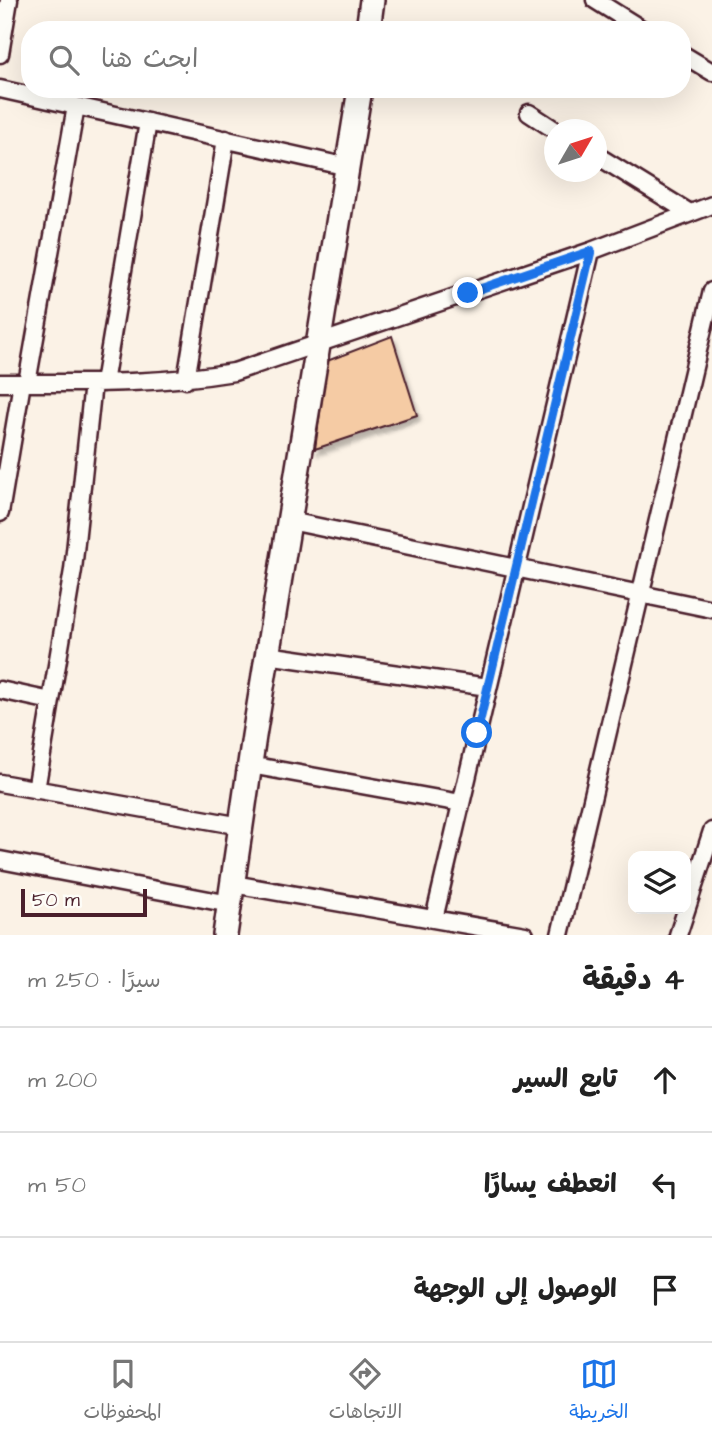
<!DOCTYPE html>
<html lang="ar">
<head>
<meta charset="utf-8">
<style>
	:root { --surface:#fff; --page:#f2f2f2; --text:#222; --muted:#767676; --line:#e0e0e0; --accent:#1a73e8 }
	body { margin:0; font-family:"Architects Daughter","Playpen Sans Arabic",sans-serif; background:var(--page); color:var(--text); direction:rtl }
	.controls { position:absolute; right:21px; bottom:21px; display:grid; overflow:hidden; border-radius:14px; box-shadow:0 7px 28px #0002 }
	.controls button { width:63px; height:63px; display:grid; place-items:center; padding:0; border:0; border-bottom:2px solid var(--line); background:var(--surface); color:var(--text); font:35px sans-serif }
	.compass { position:absolute; left:544px; top:119px; width:63px; height:63px; border-radius:50%; background:var(--surface); box-shadow:0 7px 28px #0002; rotate:51deg }
	.scale { position:absolute; left:21px; bottom:18px; width:126px; box-sizing:border-box; padding-left:7px; border:4px solid #4a1f2b; border-top:0; font-size:19px; line-height:24px; white-space:nowrap; color:#4a1f2b; -webkit-text-stroke:5px #fdfcf7; paint-order:stroke }
	.stop { position:absolute; width:21px; height:21px; margin:-16px; border:5px solid #1a73e8; border-radius:50%; background:#fff }
	.stop.end { background:#1a73e8; border-color:#fff; box-shadow:0 2px 7px #0008 }
	.list { margin:0; padding:0; list-style:none }
	h2 { display:flex; justify-content:space-between; align-items:center; height:91px; margin:0; padding:0 28px; font-size:30px }
	h2 small { font-size:23px; font-weight:400; color:var(--muted) }
	.list li { display:grid; grid-template-columns:46px 1fr auto; gap:21px; align-items:center; box-sizing:border-box; height:105px; padding:0 28px; border-top:2px solid var(--line) }
	.list b { display:block; font-size:26px; white-space:nowrap }
	.list em { font-size:23px; font-style:normal; color:var(--muted) }
	.icon { flex:none; width:38px; height:38px; fill:none; stroke:currentColor; stroke-width:2; stroke-linecap:round; stroke-linejoin:round }
	.map { position:relative; flex:none; width:712px; height:935px; overflow:hidden; direction:ltr }
	.search { position:absolute; background:var(--surface); box-shadow:0 7px 28px #0002; left:21px; right:21px; top:21px; height:77px; display:flex; align-items:center; gap:18px; box-sizing:border-box; padding:0 24px; border-radius:28px; color:var(--muted); font-size:26px }
	.sheet { height:406px; background:var(--surface) }
	nav { display:flex; justify-content:space-around; align-items:center; box-sizing:border-box; height:98px; border-top:2px solid var(--line); background:var(--surface); font-size:19px; color:var(--muted) }
	nav a { display:grid; justify-items:center; gap:4px }
	nav .on { color:var(--accent) }
	.map>svg:first-child { display:block }
	.building { fill:#f5cba4; stroke:#4a1f2b; stroke-width:2; filter:url(#shadow) }
	.lines { fill:none; stroke-linecap:round; stroke-linejoin:round }
	.street-casing { stroke:#4a1f2b; stroke-width:21 }
	.secondary-casing { stroke:#4a1f2b; stroke-width:28 }
	.street { stroke:#fdfcf7; stroke-width:16 }
	.secondary { stroke:#fdfcf7; stroke-width:23 }
	.route { stroke:#1a73e8; stroke-width:9 }
</style>
</head>
<body>
<div class="map">
<svg width="712" height="935" viewBox="0 0 712 935">
	<defs>
		<filter id="shadow"><feDropShadow dx="3" dy="5.5" stdDeviation="2" flood-color="#0004"/></filter>
	</defs>
	<rect width="100%" height="100%" fill="#fbf2e6"/>
	<filter id="ink" filterUnits="userSpaceOnUse"><feTurbulence type="fractalNoise" baseFrequency=".0143" numOctaves="2"/><feDisplacementMap in="SourceGraphic" scale="14" xChannelSelector="R" yChannelSelector="G"/><feConvolveMatrix kernelMatrix="1 2 1 2 8 2 1 2 1" color-interpolation-filters="sRGB"/></filter>
	<g filter="url(#ink)">
		<path class="building" d="M392,336L417,415L315,449L327,361Z"/>
		<g class="lines">
			<g class="street-casing">
				<path id="street" d="M595,0L643,30
					M0,54L9,0
					M682,54L712,72
					M0,89L348,167
					M529,113L555,130
					M596,155L690,213
					M186,380L226,139
					M0,383C79,383 156,385 234,372L591,251L712,205
					M27,383L76,106
					M104,383L148,122
					M0,513L22,383
					M290,521L712,609
					M267,655L488,687
					M0,690L51,701
					M250,765L461,803
					M0,783L241,826
					M36,790L73,570L93,383
					M0,860L230,904
					M233,884L525,935
					M434,919L591,251
					M560,935L712,291
					M678,935L712,831"/>
			</g>
			<g class="secondary-casing">
				<path id="secondary" d="M368,30L372,0
					M225,935L254,736L360,89"/>
			</g>
			<use href="#street" class="street"/>
			<use href="#secondary" class="secondary"/>
		</g>
	</g>
	<g class="lines" filter="url(#ink)">
		<path class="route" d="M468,293L591,251L477,733"/>
	</g>
</svg>
<div class="controls">
<button><svg class="icon" aria-label="layers" viewBox="0 0 24 24"><path d="M12 4l9 5-9 5-9-5zM3 14l9 5 9-5"/></svg></button>
</div>
<svg class="compass" viewBox="-18 -18 36 36"><path d="M0-13l5 13h-10z" fill="#e53935"/><path d="M0 13l5-13h-10z" fill="#767676"/></svg>
<div class="scale">50 m</div>
<div class="stop" style="left:477px;top:733px"></div>
<div class="stop end" style="left:468px;top:293px"></div>
<div class="search"><svg class="icon" aria-label="search" viewBox="0 0 24 24"><circle cx="10" cy="10" r="6"/><path d="M15 15l6 6"/></svg>ابحث هنا</div>
</div>
<section class="sheet">
<h2>4 دقيقة<small>سيرًا · 250 m</small></h2>
<ul class="list">
<li><svg class="icon" aria-label="ahead" viewBox="0 0 24 24"><path d="M12 20V5M6 11l6-6 6 6"/></svg><div><b>تابع السير</b></div><em>200 m</em></li>
<li><svg class="icon" aria-label="left" viewBox="0 0 24 24"><path d="M17 20v-9H6M10 6l-5 5 5 5"/></svg><div><b>انعطف يسارًا</b></div><em>50 m</em></li>
<li><svg class="icon" aria-label="arrive" viewBox="0 0 24 24"><path d="M6 21V4h12l-3 4 3 4H6"/></svg><div><b>الوصول إلى الوجهة</b></div></li>
</ul>
</section>
<nav>
<a class="on"><svg class="icon" aria-label="map" viewBox="0 0 24 24"><path d="M3 6l6-2 6 2 6-2v14l-6 2-6-2-6 2zM9 4v14M15 6v14"/></svg>الخريطة</a>
<a><svg class="icon" aria-label="directions" viewBox="0 0 24 24"><path d="M12 3l9 9-9 9-9-9zM9 14v-3h6M13 9l2 2-2 2"/></svg>الاتجاهات</a>
<a><svg class="icon" aria-label="saved" viewBox="0 0 24 24"><path d="M7 4h10v16l-5-4-5 4z"/></svg>المحفوظات</a>
</nav>
</body>
</html>
